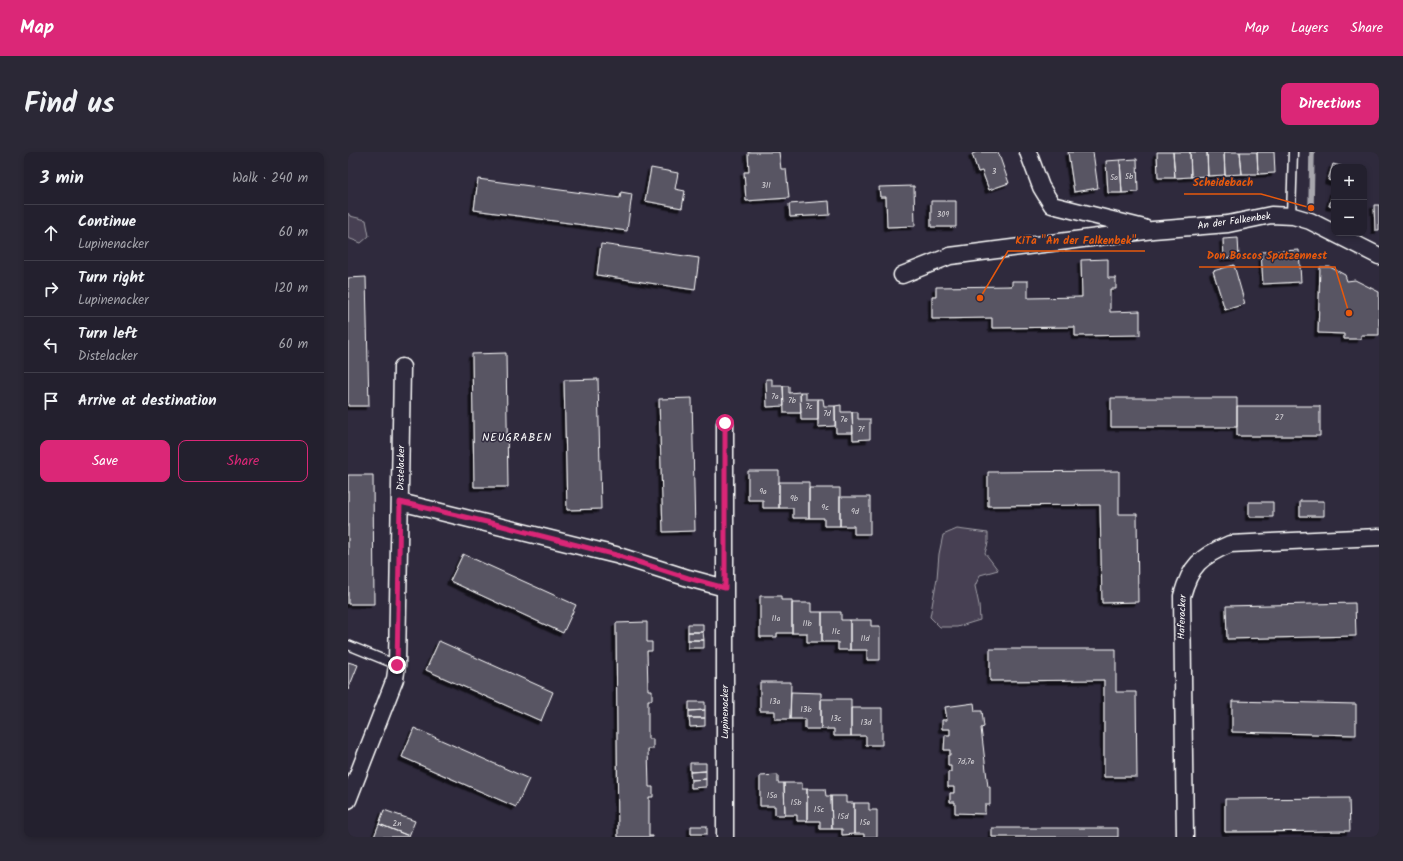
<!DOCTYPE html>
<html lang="en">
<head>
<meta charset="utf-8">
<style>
	:root { --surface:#23202e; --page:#2b2836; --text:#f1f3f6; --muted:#a3a3aa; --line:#403e4a; --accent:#db2777 }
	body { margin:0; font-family:Kalam,sans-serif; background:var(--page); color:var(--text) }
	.controls { position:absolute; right:12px; top:12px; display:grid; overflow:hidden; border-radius:8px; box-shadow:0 2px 6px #0003 }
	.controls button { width:36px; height:36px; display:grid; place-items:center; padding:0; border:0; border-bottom:1px solid var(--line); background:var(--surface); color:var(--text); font:20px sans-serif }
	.stop { position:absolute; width:12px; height:12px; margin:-9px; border:3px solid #db2777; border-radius:50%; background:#fff }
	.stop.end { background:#db2777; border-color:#fff; box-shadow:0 1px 4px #0008 }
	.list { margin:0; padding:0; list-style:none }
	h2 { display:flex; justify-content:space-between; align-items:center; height:52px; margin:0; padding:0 16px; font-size:17px }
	h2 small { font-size:13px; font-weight:400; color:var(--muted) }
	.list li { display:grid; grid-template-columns:26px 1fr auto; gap:12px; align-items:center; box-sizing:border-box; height:56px; padding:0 16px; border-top:1px solid var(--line) }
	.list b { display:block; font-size:15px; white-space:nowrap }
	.list p { margin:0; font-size:13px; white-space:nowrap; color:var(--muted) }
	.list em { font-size:13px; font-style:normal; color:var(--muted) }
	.actions { display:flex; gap:8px; padding:12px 16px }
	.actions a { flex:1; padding:9px 0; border:1px solid var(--accent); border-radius:8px; text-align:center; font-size:14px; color:var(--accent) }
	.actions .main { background:var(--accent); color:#fff }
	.icon { flex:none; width:22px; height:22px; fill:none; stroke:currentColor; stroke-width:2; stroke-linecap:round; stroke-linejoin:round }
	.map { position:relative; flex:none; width:1031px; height:685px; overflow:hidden; border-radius:8px }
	header { display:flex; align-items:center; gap:24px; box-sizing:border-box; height:56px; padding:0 20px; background:var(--accent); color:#fff }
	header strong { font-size:19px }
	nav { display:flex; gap:22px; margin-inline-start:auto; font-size:14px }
	.intro { display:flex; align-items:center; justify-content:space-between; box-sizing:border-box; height:96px; padding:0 24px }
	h1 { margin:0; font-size:28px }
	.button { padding:10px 18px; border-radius:8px; background:var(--accent); color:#fff; font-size:14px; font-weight:700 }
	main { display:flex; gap:24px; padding:0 24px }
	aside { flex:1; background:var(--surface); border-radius:8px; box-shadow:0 2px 6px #0003 }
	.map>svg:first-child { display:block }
	.green { fill:#464152; stroke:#a2a0a8 }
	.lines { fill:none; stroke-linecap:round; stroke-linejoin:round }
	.stream { stroke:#a7a6ad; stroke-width:5.5 }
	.building { fill:#595564; stroke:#fff; filter:url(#shadow) }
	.service-casing { stroke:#fff; stroke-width:11 }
	.minor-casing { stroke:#fff; stroke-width:19 }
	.service { stroke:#2f2a3d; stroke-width:8 }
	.minor { stroke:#2f2a3d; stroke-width:16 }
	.route { stroke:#db2777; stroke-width:5 }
	.labels { text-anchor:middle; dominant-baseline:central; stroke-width:3; stroke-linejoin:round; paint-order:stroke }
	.number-label { font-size:8px; fill:#d6d4d8 }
	.street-label { font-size:10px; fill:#fff; stroke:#2f2a3d }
	.neighbourhood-label { font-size:11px; letter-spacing:1px; fill:#fff; stroke:#2f2a3d }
	.leader { fill:none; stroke:#e8590c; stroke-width:1.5 }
	.callout-dot { fill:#e8590c; stroke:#2f2a3d; stroke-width:1.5 }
	.callout-label { font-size:11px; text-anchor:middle; font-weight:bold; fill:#e8590c; stroke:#2f2a3d; stroke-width:3; stroke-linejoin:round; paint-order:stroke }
</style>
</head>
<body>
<header>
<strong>Map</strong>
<nav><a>Map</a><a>Layers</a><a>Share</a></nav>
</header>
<div class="intro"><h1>Find us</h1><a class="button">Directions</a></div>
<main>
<aside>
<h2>3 min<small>Walk · 240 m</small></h2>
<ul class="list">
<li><svg class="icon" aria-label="ahead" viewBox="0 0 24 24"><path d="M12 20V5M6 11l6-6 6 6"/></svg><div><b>Continue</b><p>Lupinenacker</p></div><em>60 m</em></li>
<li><svg class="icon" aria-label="right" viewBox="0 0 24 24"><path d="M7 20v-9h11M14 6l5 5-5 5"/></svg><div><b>Turn right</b><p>Lupinenacker</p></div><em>120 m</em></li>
<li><svg class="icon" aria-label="left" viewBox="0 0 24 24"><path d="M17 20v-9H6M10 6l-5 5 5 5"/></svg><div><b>Turn left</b><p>Distelacker</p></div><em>60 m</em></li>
<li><svg class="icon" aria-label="arrive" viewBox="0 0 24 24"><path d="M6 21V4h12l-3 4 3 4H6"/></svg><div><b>Arrive at destination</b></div></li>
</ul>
<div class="actions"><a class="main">Save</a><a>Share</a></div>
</aside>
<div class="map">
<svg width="1031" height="685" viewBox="0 0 1031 685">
	<defs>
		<filter id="shadow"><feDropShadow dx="-3.5" dy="3.5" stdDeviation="0" flood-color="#0009"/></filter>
	</defs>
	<rect width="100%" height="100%" fill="#2f2a3d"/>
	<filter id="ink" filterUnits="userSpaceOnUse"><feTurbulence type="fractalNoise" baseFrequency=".025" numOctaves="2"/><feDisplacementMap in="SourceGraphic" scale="8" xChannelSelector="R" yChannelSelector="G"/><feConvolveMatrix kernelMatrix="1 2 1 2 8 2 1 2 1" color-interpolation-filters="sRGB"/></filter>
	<g filter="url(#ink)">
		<path class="green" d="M0,61L2,64L18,68L21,84L13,91L0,86Z
			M609,377L640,381V391L637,401L650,418L632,423L627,434L631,453L632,468L609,475H592L582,465L589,426L591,402L595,383Z"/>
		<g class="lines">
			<path class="stream" d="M963,56L964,0"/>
		</g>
		<path class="building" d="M400,0H431L433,17H438L441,46L398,49L396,20H401Z
			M629,0H650L661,31L641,38L634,19L630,20L624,2Z
			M720,0H745L750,36L726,40Z
			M809,0H825L827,26H810Z
			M825,0H842L843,25L827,26Z
			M842,0H859L860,24L843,25Z
			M859,0H876L877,23L860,24Z
			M876,0H892L894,22L877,23Z
			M892,0H909L910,22H894Z
			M909,0H926L927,21L910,22Z
			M789,7L790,40L774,41L772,8Z
			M772,8L774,41H760L758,9Z
			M985,12L996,15H986V30L980,28Z
			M303,16L330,21L327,37L337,39L334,56L297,49Z
			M130,27L272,46L273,40L284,42L279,79L126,58Z
			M566,34L567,74L539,75L538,45H532L531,35Z
			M986,36V55L981,54Z
			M481,49L482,63L442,65L441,52Z
			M583,49H608V75H583Z
			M1026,53H1031V78H1027Z
			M890,86L891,105L876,106L875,87Z
			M253,92L351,106L347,138L249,123Z
			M951,98L953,130L915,132L913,100Z
			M760,107V126H768V137H762V160L792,159V183L727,184V175L644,176V166L584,167V144H588V135L664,134V129H680V146L734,145L733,108Z
			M886,113L897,152L877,158L865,119Z
			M972,115H982L997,123L999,129L1007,128L1031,140V183H1013V187H996V182L970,181Z
			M18,125L21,254H0V126Z
			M158,201L160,335H126L124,202Z
			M250,227L253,357L219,358L216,228Z
			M418,227H424V234H435L436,254L419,255Z
			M435,234H441V241L452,240L453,261H436Z
			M452,240H458V247H470V268H453Z
			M344,246L347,379L315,380L311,247Z
			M763,246H889V275H763Z
			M470,247H475L476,254H487V274L470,275Z
			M493,253V260H504L505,281H488L487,254Z
			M889,254H972V284H889Z
			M504,260H510V267H522V287L505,288Z
			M400,319H431V356H415V348H400Z
			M771,319V362H789L790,450L754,451L752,353L640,354V320Z
			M0,323H25L26,452H0Z
			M431,330H461V366H445V356H431Z
			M461,336H492V374H476V366H461Z
			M492,345H522V382H506V374H492Z
			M952,349H976V364H952Z
			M901,350H925V365H901Z
			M115,402L228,453L215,481L102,429Z
			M412,444H433V448H444V481H429V485H412Z
			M444,451H463V460H474V490H459V481H444Z
			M1007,451L1008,484L879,487L878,454Z
			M474,460H493V468H502V498H490V490H474Z
			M502,468H523V474H532V508H519V498H502Z
			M299,470V490H304V499H299L300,538H304V548H300V587H305V597H300L301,635H305V645H301V684H305V685H270L268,471Z
			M340,472H355V480H340Z
			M340,480H355L356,488H340Z
			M340,488H356V496H340Z
			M91,489L205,540L193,569L78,518Z
			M642,497H768V540H788L789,625H756V528L642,529Z
			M0,510L10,513L0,538Z
			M412,530H443L442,567H427V559H412Z
			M443,540L473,541V577H457V567H442Z
			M473,547H503V584H486V577H473Z
			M884,549L1008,552V583L884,580Z
			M341,550H357V558L341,559Z
			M626,551L627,559H634L636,575L633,576L640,635H642V653H637V662L607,661V650H602V641H606V635H600V620H603V614H600V603H602V598H596L597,583H602V577H594V568H599L597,555Z
			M503,556H534V593H518V584H503Z
			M357,558V566H341V559Z
			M341,566H357V574L342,575Z
			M66,576L181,627L168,655L54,605Z
			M342,611H358V619L342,620Z
			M358,619V627L343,628L342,620Z
			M430,623V631H436L437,663H427V654H412V624Z
			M358,627V635L343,636V628Z
			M436,631H454V637H459V669H449V663H437Z
			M459,637H477L478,644H483L484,677H472V669H459Z
			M483,644H498V651H506V682L494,683V677H484Z
			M1001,646L1002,679L877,680V647Z
			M506,651H521V658H529V685H516V682H506Z
			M36,658L67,669L61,684L31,672Z
			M31,672L61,684V685H26Z
			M343,674H359V682H343Z
			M644,676H770V685H644Z"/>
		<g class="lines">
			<g class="service-casing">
				<path id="service" d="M943,64L945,0
					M0,493L49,513"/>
			</g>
			<g class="minor-casing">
				<path id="minor" d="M680,0L693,35L704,53L796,76
					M554,123L602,104L805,78L880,72L923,63L945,64L962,69L1031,104
					M52,350L268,403L340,426L377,436
					M0,648L47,527L49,513L54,215
					M377,685V271
					M837,685L834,444C842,414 853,404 882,392L1031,385"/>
			</g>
			<use href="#service" class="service"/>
			<use href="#minor" class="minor"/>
		</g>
	</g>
	<g class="lines" filter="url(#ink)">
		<path class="route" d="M49,513L52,350L143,371L268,403L340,426L377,436V271"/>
	</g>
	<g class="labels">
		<g class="number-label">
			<text x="646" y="19">3</text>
			<text x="781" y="24">5b</text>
			<text x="766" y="25">5a</text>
			<text x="418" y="33">311</text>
			<text x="595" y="62">309</text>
			<text x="427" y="244">7a</text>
			<text x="444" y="248">7b</text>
			<text x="461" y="254">7c</text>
			<text x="479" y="261">7d</text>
			<text x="931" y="265">27</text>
			<text x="496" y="267">7e</text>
			<text x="513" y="277">7f</text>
			<text x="415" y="339">9a</text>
			<text x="446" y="346">9b</text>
			<text x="477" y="355">9c</text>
			<text x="507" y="359">9d</text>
			<text x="428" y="466">11a</text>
			<text x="459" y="471">11b</text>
			<text x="488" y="479">11c</text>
			<text x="517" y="486">11d</text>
			<text x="427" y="549">13a</text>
			<text x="458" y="557">13b</text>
			<text x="488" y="566">13c</text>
			<text x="518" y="570">13d</text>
			<text x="618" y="609">7d,7e</text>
			<text x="424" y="643">15a</text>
			<text x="448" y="650">15b</text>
			<text x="471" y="657">15c</text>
			<text x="495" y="664">15d</text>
			<text x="517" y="670">15e</text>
			<text x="49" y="671">2n</text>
		</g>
		<g class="street-label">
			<text transform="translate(886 69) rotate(-8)">An der Falkenbek</text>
			<text transform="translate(53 316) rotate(-89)">Distelacker</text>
			<text transform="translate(834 465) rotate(-88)">Haferacker</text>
			<text transform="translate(377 560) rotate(-90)">Lupinenacker</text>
		</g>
		<g class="neighbourhood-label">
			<text x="169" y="286">NEUGRABEN</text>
		</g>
	</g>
	<path class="leader" d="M963 56L913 42H836M632 146L660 99H797M1001 161L987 115H851"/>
	<g class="callout-dot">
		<circle cx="963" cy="56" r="4"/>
		<circle cx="632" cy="146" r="4"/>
		<circle cx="1001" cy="161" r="4"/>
	</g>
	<g class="callout-label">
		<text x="875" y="34">Scheidebach</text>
		<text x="728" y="92">KiTa "An der Falkenbek"</text>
		<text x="919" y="107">Don Boscos Spatzennest</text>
	</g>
</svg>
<div class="controls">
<button>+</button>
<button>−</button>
</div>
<div class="stop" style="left:377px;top:271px"></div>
<div class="stop end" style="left:49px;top:513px"></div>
</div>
</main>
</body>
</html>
